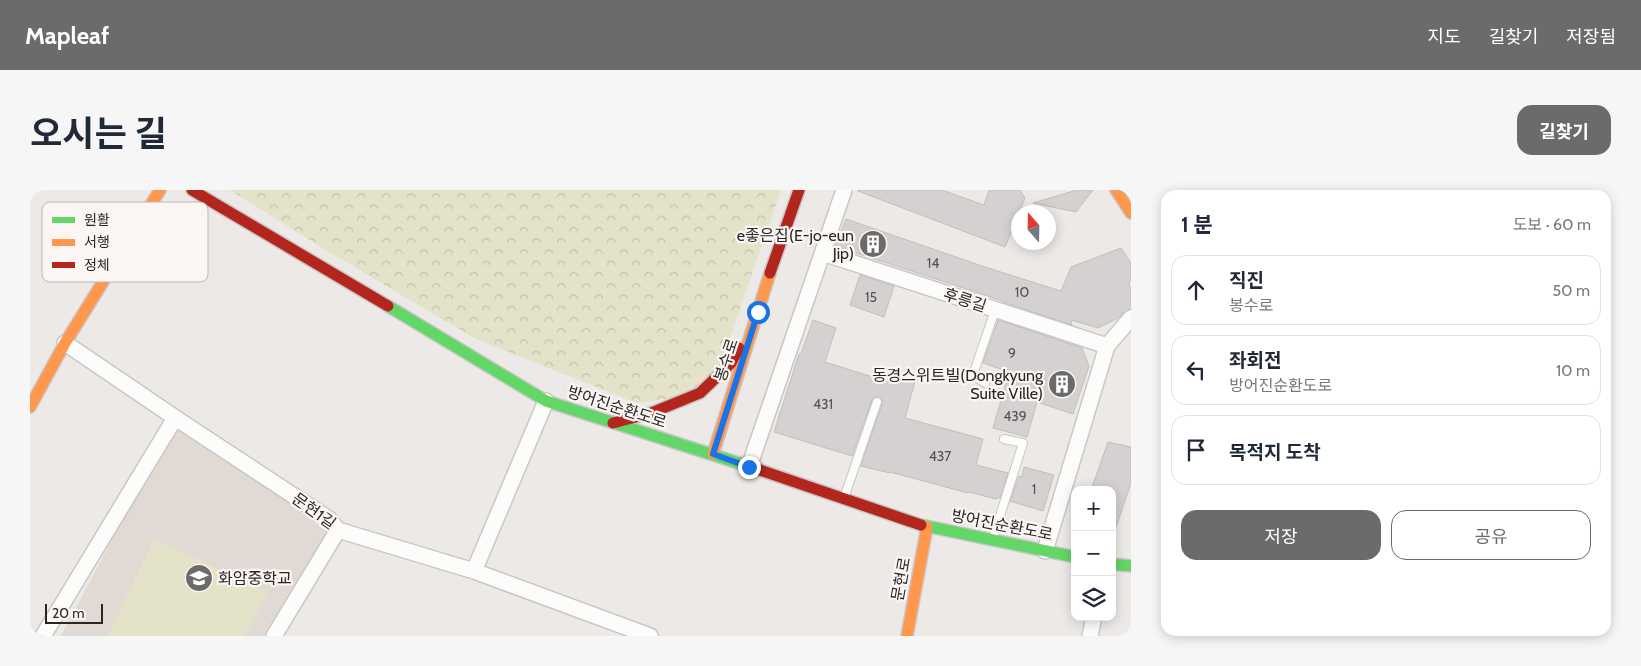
<!DOCTYPE html>
<html lang="ko">
<head>
<meta charset="utf-8">
<style>
	:root { --surface:#fff; --page:#f6f6f7; --text:#1f2937; --muted:#747a83; --line:#e0e1e3; --accent:#6d6b6a }
	body { margin:0; font-family:Cabin,"Noto Sans KR",sans-serif; background:var(--page); color:var(--text) }
	.controls { position:absolute; right:15px; bottom:15px; display:grid; overflow:hidden; border-radius:10px; box-shadow:0 2px 12px #0003 }
	.controls button { width:45px; height:45px; display:grid; place-items:center; padding:0; border:0; border-bottom:1px solid var(--line); background:var(--surface); color:var(--text); font:25px sans-serif }
	.compass { position:absolute; left:981px; top:15px; width:45px; height:45px; border-radius:50%; background:var(--surface); box-shadow:0 2px 12px #0003; rotate:340deg }
	.scale { position:absolute; left:15px; bottom:12px; width:58px; box-sizing:border-box; padding-left:5px; border:2px solid #292726; border-top:0; font-size:14px; line-height:18px; white-space:nowrap; color:#292726; -webkit-text-stroke:4px #fbf5f3; paint-order:stroke }
	.stop { position:absolute; width:15px; height:15px; margin:-11px; border:4px solid #1a73e8; border-radius:50%; background:#fff }
	.stop.end { background:#1a73e8; border-color:#fff; box-shadow:0 1px 5px #0008 }
	.list { margin:0; padding:0; list-style:none }
	h2 { display:flex; justify-content:space-between; align-items:center; height:65px; margin:0; padding:0 20px; font-size:21px }
	h2 small { font-size:16px; font-weight:400; color:var(--muted) }
	.list li { display:grid; grid-template-columns:32px 1fr auto; gap:15px; align-items:center; box-sizing:border-box; height:70px; margin:0 10px 10px; padding:0 10px; border:1px solid var(--line); border-radius:15px }
	.list b { display:block; font-size:19px; white-space:nowrap }
	.list p { margin:0; font-size:16px; white-space:nowrap; color:var(--muted) }
	.list em { font-size:16px; font-style:normal; color:var(--muted) }
	.actions { display:flex; gap:10px; padding:15px 20px }
	.actions a { flex:1; padding:11px 0; border:1px solid var(--accent); border-radius:15px; text-align:center; font-size:18px; color:var(--accent) }
	.actions .main { background:var(--accent); color:#fff }
	.icon { flex:none; width:28px; height:28px; fill:none; stroke:currentColor; stroke-width:2; stroke-linecap:round; stroke-linejoin:round }
	.map { position:relative; flex:none; width:1101px; height:446px; overflow:hidden; border-radius:15px }
	header { display:flex; align-items:center; gap:30px; box-sizing:border-box; height:70px; padding:0 25px; background:var(--accent); color:#fff }
	header strong { font-size:24px }
	nav { display:flex; gap:28px; margin-inline-start:auto; font-size:18px }
	.intro { display:flex; align-items:center; justify-content:space-between; box-sizing:border-box; height:120px; padding:0 30px }
	h1 { margin:0; font-size:35px }
	.button { padding:12px 22px; border-radius:15px; background:var(--accent); color:#fff; font-size:18px; font-weight:700 }
	main { display:flex; gap:30px; padding:0 30px }
	aside { flex:1; background:var(--surface); border-radius:15px; box-shadow:0 2px 12px #0003 }
	.map>svg:first-child { display:block }
	.built { fill:#e1d9d4 }
	.forest { fill:url(#forest-crowns) }
	.garden { fill:#e4e2c9 }
	.building { fill:#d4d1d0; stroke:#c1bfbe }
	.lines { fill:none; stroke-linecap:round; stroke-linejoin:round }
	.lane-casing { stroke:#c9c7c6; stroke-width:10 }
	.street-casing { stroke:#c9c7c6; stroke-width:18 }
	.fast-casing { stroke:#c9c7c6; stroke-width:14 }
	.slow-casing { stroke:#c9c7c6; stroke-width:14 }
	.jam-casing { stroke:#c9c7c6; stroke-width:14 }
	.lane { stroke:#fcfcfb; stroke-width:8 }
	.street { stroke:#fcfcfb; stroke-width:15 }
	.fast { stroke:#63d668; stroke-width:11 }
	.slow { stroke:#ff974d; stroke-width:11 }
	.jam { stroke:#b3261e; stroke-width:11 }
	.route { stroke:#1a73e8; stroke-width:6 }
	.labels { text-anchor:middle; dominant-baseline:central; stroke-width:4.5; stroke-linejoin:round; paint-order:stroke }
	.number-label { font-size:14px; fill:#545251 }
	.poi-label { font-size:16px; fill:#292726; stroke:#fbf5f3; text-anchor:end }
	.street-label { font-size:16px; fill:#292726; stroke:#fbf5f3 }
	.key { fill:#fbf5f3; stroke:#bcb7b6; stroke-width:1 }
	.key-label { font-size:14px; fill:#292726 }
</style>
</head>
<body>
<header>
<strong>Mapleaf</strong>
<nav><a>지도</a><a>길찾기</a><a>저장됨</a></nav>
</header>
<div class="intro"><h1>오시는 길</h1><a class="button">길찾기</a></div>
<main>
<div class="map">
<svg width="1101" height="446" viewBox="0 0 1101 446">
	<defs>
		<pattern id="forest-crowns" width="20" height="18" patternUnits="userSpaceOnUse" patternTransform="scale(1.25)"><rect width="20" height="18" fill="#e4e2c9"/><path d="M2 6a3 3 0 1 1 6 0M12 15a3 3 0 1 1 6 0" fill="none" stroke="#c4c2ac"/></pattern>
	</defs>
	<rect width="100%" height="100%" fill="#ece9e7"/>
	<path class="built" d="M144,233L304,331L248,446H31Z"/>
	<path class="forest" d="M200,0H751L691,174L657,206L606,213L446,149L299,62Z"/>
	<path class="garden" d="M124,349L237,402L215,446H78Z"/>
	<path class="building" d="M828,0H912L954,15L959,0H990L995,8L975,57L828,1Z
		M1047,0H1063L1046,22L1003,13Z
		M816,29L955,77L1031,101L1041,77L1091,58L1101,73V91L1099,93L1101,101V119L1094,122L1088,128L1068,138L1041,130L1042,135L973,112V111L805,56Z
		M830,85L864,96L854,127L820,115Z
		M783,130L806,138L795,172L846,188L848,181L885,191L875,228L953,249L946,275L978,283L970,308H967L966,309L939,302L938,303L860,282V283L831,276L852,214V209L848,207H844L842,210L822,266L744,242L769,164H771Z
		M968,130L1052,158L1059,176L1043,224L1007,212L997,247L963,238L979,182L953,173Z
		M1078,252L1101,257V293L1085,340H1082V300H1061Z
		M994,277L1024,285L1013,321L980,311L989,286L992,287Z"/>
	<g class="lines">
		<g class="lane-casing">
			<path id="lane" d="M955,193L943,185L965,120
				M814,308L847,212
				M963,348L993,253L974,249"/>
		</g>
		<g class="street-casing">
			<path id="street" d="M793,63L1077,156
				M35,153L150,231L299,329L308,340L444,381L620,446
				M719,277L814,0
				M1015,361L1077,156L1101,128
				M444,381L516,211
				M13,446L145,228
				M244,446L308,340
				M1060,446L1064,427"/>
		</g>
		<g class="fast-casing">
			<path id="fast" d="M358,116L516,211L724,278
				M891,335L1045,367
				M1082,374L1101,376"/>
		</g>
		<g class="slow-casing">
			<path id="slow" d="M1086,0L1101,23
				M0,217L35,153L130,0
				M683,264L740,83
				M877,446L897,337"/>
		</g>
		<g class="jam-casing">
			<path id="jam" d="M162,0L358,116
				M740,83L769,0
				M583,233L621,223L670,203L701,173L709,158
				M724,278L891,335"/>
		</g>
		<use href="#lane" class="lane"/>
		<use href="#street" class="street"/>
		<use href="#fast" class="fast"/>
		<use href="#slow" class="slow"/>
		<use href="#jam" class="jam"/>
	</g>
	<g class="lines">
		<path class="route" d="M719,277L683,264L728,122"/>
	</g>
	<defs>
		<g id="building-disc" transform="scale(1.4375)"><circle r="9.5" fill="#6d6b6a" stroke="#fbf5f3"/><path d="M-4-6H4V6H1V3H-1V6H-4ZM-2.5-4.3h1.7v1.8h-1.7ZM.8-4.3h1.7v1.8H.8ZM-2.5-1h1.7V.8h-1.7ZM.8-1h1.7V.8H.8Z" fill="#fff"/></g>
		<g id="school-disc" transform="scale(1.4375)"><circle r="9.5" fill="#6d6b6a" stroke="#fbf5f3"/><path d="M0-5L7-2L0 1L-7-2ZM-4 1L0 2.5L4 1V4Q0 6-4 4Z" fill="#fff"/></g>
	</defs>
	<g fill-rule="evenodd">
		<use href="#building-disc" x="843" y="54"/>
		<use href="#building-disc" x="1032" y="194"/>
		<use href="#school-disc" x="169" y="388"/>
	</g>
	<g class="labels">
		<g class="number-label">
			<text x="903" y="73">14</text>
			<text x="992" y="102">10</text>
			<text x="841" y="107">15</text>
			<text x="982" y="163">9</text>
			<text x="793" y="214">431</text>
			<text x="985" y="226">439</text>
			<text x="910" y="266">437</text>
			<text x="1004" y="299">1</text>
		</g>
		<g class="poi-label">
			<text x="824" y="45">e좋은집(E-jo-eun<tspan x="824" dy="18">Jip)</tspan></text>
			<text x="1013" y="185">동경스위트빌(Dongkyung<tspan x="1013" dy="18">Suite Ville)</tspan></text>
			<text x="188" y="388" text-anchor="start">화암중학교</text>
		</g>
		<g class="street-label">
			<text transform="translate(935 110) rotate(18)">후릉길</text>
			<text transform="translate(696 170) rotate(-72)">봉수로</text>
			<text transform="translate(587 217) rotate(18)">방어진순환도로</text>
			<text transform="translate(284 321) rotate(36)">문현1길</text>
			<text transform="translate(972 335) rotate(11)">방어진순환도로</text>
			<text transform="translate(871 389) rotate(-80)">문현로</text>
		</g>
	</g>
	<rect x="12" y="12" width="166" height="80" rx="8" class="key"/>
	<rect x="22" y="27" width="23" height="6" fill="#63d668"/>
	<rect x="22" y="49" width="23" height="7" fill="#ff974d"/>
	<rect x="22" y="72" width="23" height="6" fill="#b3261e"/>
	<g class="key-label">
		<text x="54" y="35">원활</text>
		<text x="54" y="57">서행</text>
		<text x="54" y="80">정체</text>
	</g>
</svg>
<div class="controls">
<button>+</button>
<button>−</button>
<button><svg class="icon" aria-label="layers" viewBox="0 0 24 24"><path d="M12 4l9 5-9 5-9-5zM3 14l9 5 9-5"/></svg></button>
</div>
<svg class="compass" viewBox="-18 -18 36 36"><path d="M0-13l5 13h-10z" fill="#e53935"/><path d="M0 13l5-13h-10z" fill="#747a83"/></svg>
<div class="scale">20 m</div>
<div class="stop" style="left:728px;top:122px"></div>
<div class="stop end" style="left:719px;top:277px"></div>
</div>
<aside>
<h2>1 분<small>도보 · 60 m</small></h2>
<ul class="list">
<li><svg class="icon" aria-label="ahead" viewBox="0 0 24 24"><path d="M12 20V5M6 11l6-6 6 6"/></svg><div><b>직진</b><p>봉수로</p></div><em>50 m</em></li>
<li><svg class="icon" aria-label="left" viewBox="0 0 24 24"><path d="M17 20v-9H6M10 6l-5 5 5 5"/></svg><div><b>좌회전</b><p>방어진순환도로</p></div><em>10 m</em></li>
<li><svg class="icon" aria-label="arrive" viewBox="0 0 24 24"><path d="M6 21V4h12l-3 4 3 4H6"/></svg><div><b>목적지 도착</b></div></li>
</ul>
<div class="actions"><a class="main">저장</a><a>공유</a></div>
</aside>
</main>
</body>
</html>
